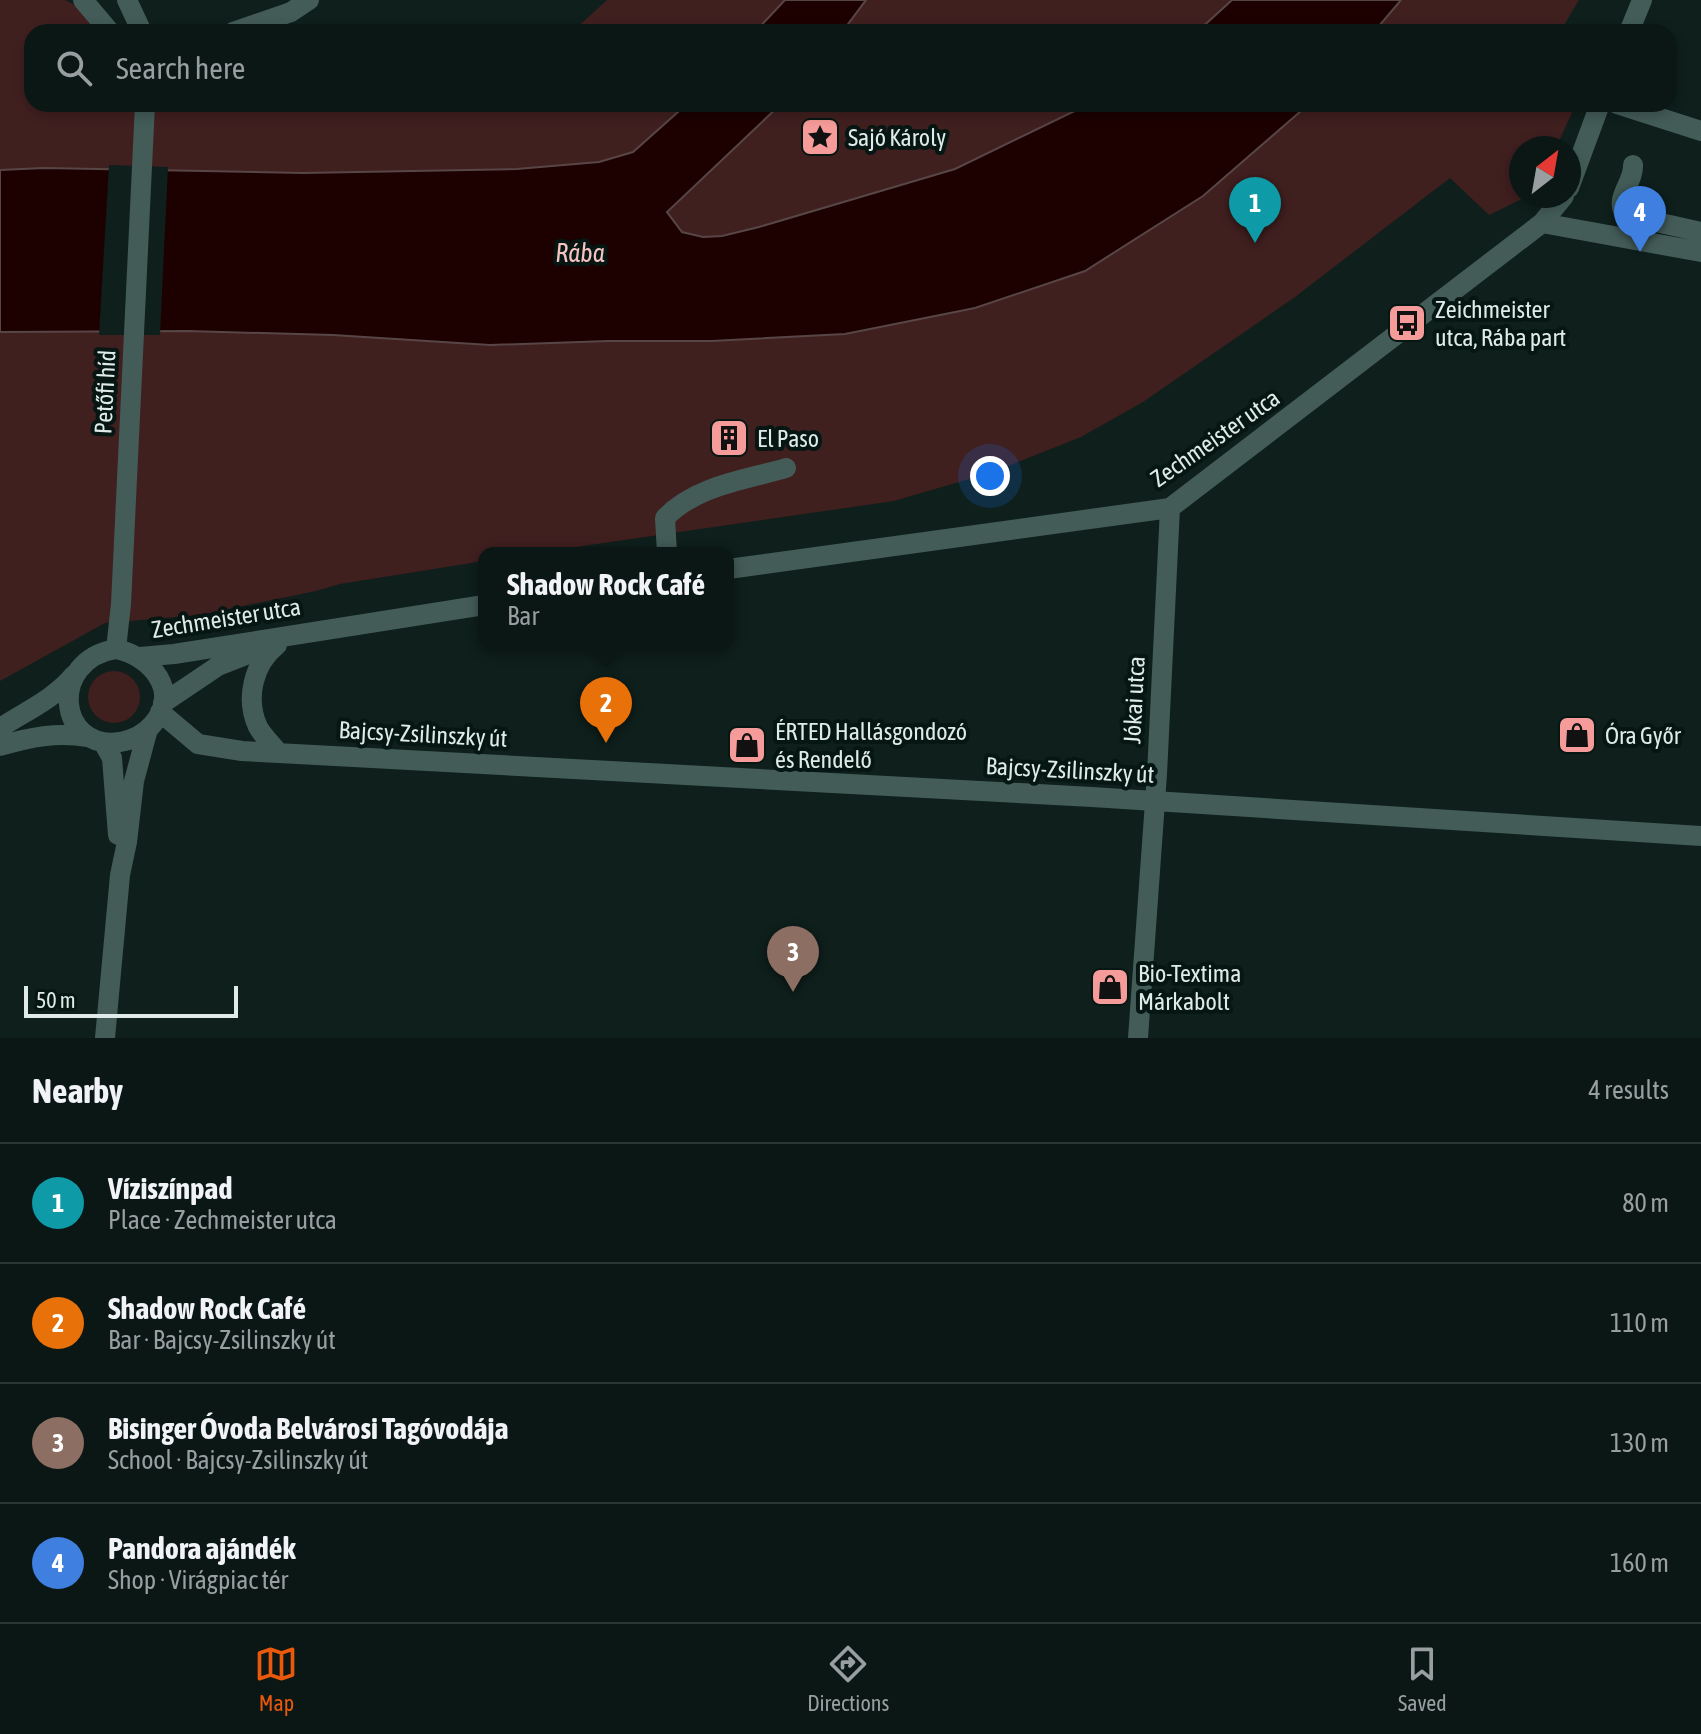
<!DOCTYPE html>
<html lang="en">
<head>
<meta charset="utf-8">
<style>
	:root { --surface:#0a1715; --page:#13201e; --text:#f1f3f6; --muted:#999fa0; --line:#2a3634; --accent:#ea580c }
	body { margin:0; font-family:"Asap Condensed",sans-serif; background:var(--page); color:var(--text) }
	.compass { position:absolute; left:1509px; top:136px; width:72px; height:72px; border-radius:50%; background:var(--surface); box-shadow:0 4px 12px #0003; rotate:31deg }
	.scale { position:absolute; left:24px; bottom:20px; width:214px; box-sizing:border-box; padding-left:8px; border:4px solid #e0ebe9; border-top:0; font-size:22px; line-height:28px; white-space:nowrap; color:#e0ebe9; -webkit-text-stroke:6px #051613; paint-order:stroke }
	.you { position:absolute; left:990px; top:476px; width:28px; height:28px; margin:-20px; border:6px solid #fff; border-radius:50%; background:#1a73e8; box-shadow:0 0 0 12px #1a73e833 }
	.badge { display:grid; place-items:center; width:52px; height:52px; border-radius:50%; background:var(--accent); color:#fff; font-size:26px; font-weight:700 }
	.pin { position:absolute; translate:-50% -66px; filter:drop-shadow(0 2px 4px #0008) }
	.pin::after { content:''; position:absolute; top:42px; width:28px; height:24px; background:inherit; clip-path:polygon(0 0,100% 0,50% 100%) }
	.popup { position:absolute; left:478px; top:547px; width:256px; height:104px; box-sizing:border-box; display:grid; place-content:center; border-radius:16px; background:var(--surface); filter:drop-shadow(0 2px 6px #0005); font-size:26px; white-space:nowrap; color:var(--muted) }
	.popup b { font-size:30px; color:var(--text) }
	.popup::after { content:''; position:absolute; left:50%; top:100%; margin-left:-16px; border:16px solid transparent; border-top-color:var(--surface) }
	.list { margin:0; padding:0; list-style:none }
	h2 { display:flex; justify-content:space-between; align-items:center; height:104px; margin:0; padding:0 32px; font-size:34px }
	h2 small { font-size:26px; font-weight:400; color:var(--muted) }
	.list li { display:grid; grid-template-columns:52px 1fr auto; gap:24px; align-items:center; box-sizing:border-box; height:120px; padding:0 32px; border-top:2px solid var(--line) }
	.list b { display:block; font-size:30px; white-space:nowrap }
	.list p { margin:0; font-size:26px; white-space:nowrap; color:var(--muted) }
	.list em { font-size:26px; font-style:normal; color:var(--muted) }
	.icon { flex:none; width:44px; height:44px; fill:none; stroke:currentColor; stroke-width:2; stroke-linecap:round; stroke-linejoin:round }
	.map { position:relative; flex:none; width:1701px; height:1038px; overflow:hidden }
	.search { position:absolute; background:var(--surface); box-shadow:0 4px 12px #0003; left:24px; right:24px; top:24px; height:88px; display:flex; align-items:center; gap:20px; box-sizing:border-box; padding:0 28px; border-radius:24px; color:var(--muted); font-size:30px }
	.sheet { height:584px; background:var(--surface) }
	nav { display:flex; justify-content:space-around; align-items:center; box-sizing:border-box; height:112px; border-top:2px solid var(--line); background:var(--surface); font-size:22px; color:var(--muted) }
	nav a { display:grid; justify-items:center; gap:4px }
	nav .on { color:var(--accent) }
	.map>svg:first-child { display:block }
	.green { fill:#401f1f }
	.water { fill:#1d0000; stroke:#584646; stroke-width:2 }
	.pier { fill:#0e1f1c }
	.lines { fill:none; stroke-linecap:round; stroke-linejoin:round }
	.minor { stroke:#435c58; stroke-width:20 }
	.labels { text-anchor:middle; dominant-baseline:central; stroke-width:8; stroke-linejoin:round; paint-order:stroke }
	.poi-label { font-size:24px; fill:#e0ebe9; stroke:#051613; text-anchor:start }
	.street-label { font-size:24px; fill:#e0ebe9; stroke:#051613 }
	.water-label { font-size:26px; font-style:italic; fill:#f7c3c1; stroke:#051613 }
</style>
</head>
<body>
<div class="map">
<svg width="1701" height="1038" viewBox="0 0 1701 1038">
	<rect width="100%" height="100%" fill="#0e1f1c"/>
	<path class="green" d="M0,0H65L130,32H32V104H687L633,152L599,162L517,169L303,173L44,168L0,170Z
		M607,0H785L755,32H572Z
		M866,0H1232L1197,32H842Z
		M1401,0H1579L1560,32H1374Z
		M781,104H1089L955,169L759,227L722,236L703,237L682,232L667,213Z
		M1309,104H1576L1556,148H1521V196H1528L1489,215L1450,178L1295,297L1143,402L1081,437L990,473L894,501L535,553H484V561L340,584L316,591L199,615L105,623L0,681V332L188,331L712,341L1085,271L1203,196Z
		M88 697a26 26 0 1 1 52 0a26 26 0 1 1-52 0Z"/>
	<path class="water" d="M785,0H866L842,32H755Z
		M1232,0H1401L1374,32H1197Z
		M687,104H781L667,212L682,232L703,237L722,236L759,227L955,169L1089,104H1309L1203,196L1085,271L975,308L845,334L712,341H608L490,345L333,335L188,331L0,332V170L44,168L303,173L517,169L599,162L633,152Z"/>
	<path class="pier" d="M109,165L168,167L160,335H99Z"/>
	<g class="lines">
		<path class="minor" d="M83,0L110,32
			M127,0L142,32
			M233,32L291,12L309,0
			M1629,32L1642,0
			M1617,104L1701,131
			M1633,165C1634,183 1614,197 1625,215L1701,232
			M1569,188L1600,104
			M1542,223L1701,252
			M667,553L665,518C695,486 745,480 786,468
			M728,569L1170,508L1542,223L1564,196
			M277,645C253,664 245,699 258,727C263,736 272,745 279,753
			M116,649L121,604L145,104
			M116,649C151,656 182,692 152,725C144,734 132,740 120,742C57,751 48,660 116,649Z
			M140,657L174,654L484,605
			M163,703L218,666L266,647
			M160,712L198,744L242,751L1092,797L1701,836
			M0,728C26,711 54,699 74,675
			M103,742L112,758L118,835
			M0,746C31,737 56,732 88,737
			M105,1038L120,875L127,842L134,781L148,729
			M1138,1038L1157,774L1170,508"/>
	</g>
	<defs>
		<g id="sight-square" transform="scale(2)"><rect x="-9" y="-9" width="18" height="18" rx="4" fill="#f59b99" stroke="#051613"/><path d="M0-6L1.8-2.2L6-1.7L2.9 1.2L3.7 5.4L0 3.3L-3.7 5.4L-2.9 1.2L-6-1.7L-1.8-2.2Z" fill="#111"/></g>
		<g id="bus-square" transform="scale(2)"><rect x="-9" y="-9" width="18" height="18" rx="4" fill="#f59b99" stroke="#051613"/><path d="M-5-6H5V4H4V6H2V4H-2V6H-4V4H-5ZM-3.5-4V0h7V-4ZM-3.5 1.2v1.5H-2V1.2ZM2 1.2v1.5H3.5V1.2Z" fill="#111"/></g>
		<g id="building-square" transform="scale(2)"><rect x="-9" y="-9" width="18" height="18" rx="4" fill="#f59b99" stroke="#051613"/><path d="M-4-6H4V6H1V3H-1V6H-4ZM-2.5-4.3h1.7v1.8h-1.7ZM.8-4.3h1.7v1.8H.8ZM-2.5-1h1.7V.8h-1.7ZM.8-1h1.7V.8H.8Z" fill="#111"/></g>
		<g id="shop-square" transform="scale(2)"><rect x="-9" y="-9" width="18" height="18" rx="4" fill="#f59b99" stroke="#051613"/><path d="M-5-2.5h2.3a2.7 3.5 0 0 1 5.4 0H5L5.5 6h-11ZM-1.5-2.5h3a1.5 2.3 0 0 0-3 0Z" fill="#111"/></g>
	</defs>
	<g fill-rule="evenodd">
		<use href="#sight-square" x="820" y="137"/>
		<use href="#bus-square" x="1407" y="323"/>
		<use href="#building-square" x="729" y="438"/>
		<use href="#shop-square" x="1577" y="735"/>
		<use href="#shop-square" x="747" y="745"/>
		<use href="#shop-square" x="1110" y="987"/>
	</g>
	<g class="labels">
		<g class="poi-label">
			<text x="848" y="137">Sajó Károly</text>
			<text x="1435" y="309">Zeichmeister<tspan x="1435" dy="28">utca, Rába part</tspan></text>
			<text x="757" y="438">El Paso</text>
			<text x="775" y="731">ÉRTED Hallásgondozó<tspan x="775" dy="28">és Rendelő</tspan></text>
			<text x="1605" y="735">Óra Győr</text>
			<text x="1138" y="973">Bio-Textima<tspan x="1138" dy="28">Márkabolt</tspan></text>
		</g>
		<g class="street-label">
			<text transform="translate(105 392) rotate(-87)">Petőfi híd</text>
			<text transform="translate(1215 438) rotate(-35)">Zechmeister utca</text>
			<text transform="translate(226 618) rotate(-9)">Zechmeister utca</text>
			<text transform="translate(1134 700) rotate(-87)">Jókai utca</text>
			<text transform="translate(423 734) rotate(3)">Bajcsy-Zsilinszky út</text>
			<text transform="translate(1070 770) rotate(3)">Bajcsy-Zsilinszky út</text>
		</g>
		<g class="water-label">
			<text x="580" y="253">Rába</text>
		</g>
	</g>
</svg>
<svg class="compass" viewBox="-18 -18 36 36"><path d="M0-13l5 13h-10z" fill="#e53935"/><path d="M0 13l5-13h-10z" fill="#999fa0"/></svg>
<div class="scale">50 m</div>
<div class="you"></div>
<div class="pin badge" style="left:1255px;top:243px;background:#0f9aa8">1</div>
<div class="pin badge" style="left:606px;top:743px;background:#e8710a">2</div>
<div class="popup"><b>Shadow Rock Café</b>Bar</div>
<div class="pin badge" style="left:793px;top:992px;background:#8d6e63">3</div>
<div class="pin badge" style="left:1640px;top:252px;background:#3f7fe0">4</div>
<div class="search"><svg class="icon" aria-label="search" viewBox="0 0 24 24"><circle cx="10" cy="10" r="6"/><path d="M15 15l6 6"/></svg>Search here</div>
</div>
<section class="sheet">
<h2>Nearby<small>4 results</small></h2>
<ul class="list">
<li><span class="badge" style="background:#0f9aa8">1</span><div><b>Víziszínpad</b><p>Place · Zechmeister utca</p></div><em>80 m</em></li>
<li><span class="badge" style="background:#e8710a">2</span><div><b>Shadow Rock Café</b><p>Bar · Bajcsy-Zsilinszky út</p></div><em>110 m</em></li>
<li><span class="badge" style="background:#8d6e63">3</span><div><b>Bisinger Óvoda Belvárosi Tagóvodája</b><p>School · Bajcsy-Zsilinszky út</p></div><em>130 m</em></li>
<li><span class="badge" style="background:#3f7fe0">4</span><div><b>Pandora ajándék</b><p>Shop · Virágpiac tér</p></div><em>160 m</em></li>
</ul>
</section>
<nav>
<a class="on"><svg class="icon" aria-label="map" viewBox="0 0 24 24"><path d="M3 6l6-2 6 2 6-2v14l-6 2-6-2-6 2zM9 4v14M15 6v14"/></svg>Map</a>
<a><svg class="icon" aria-label="directions" viewBox="0 0 24 24"><path d="M12 3l9 9-9 9-9-9zM9 14v-3h6M13 9l2 2-2 2"/></svg>Directions</a>
<a><svg class="icon" aria-label="saved" viewBox="0 0 24 24"><path d="M7 4h10v16l-5-4-5 4z"/></svg>Saved</a>
</nav>
</body>
</html>
